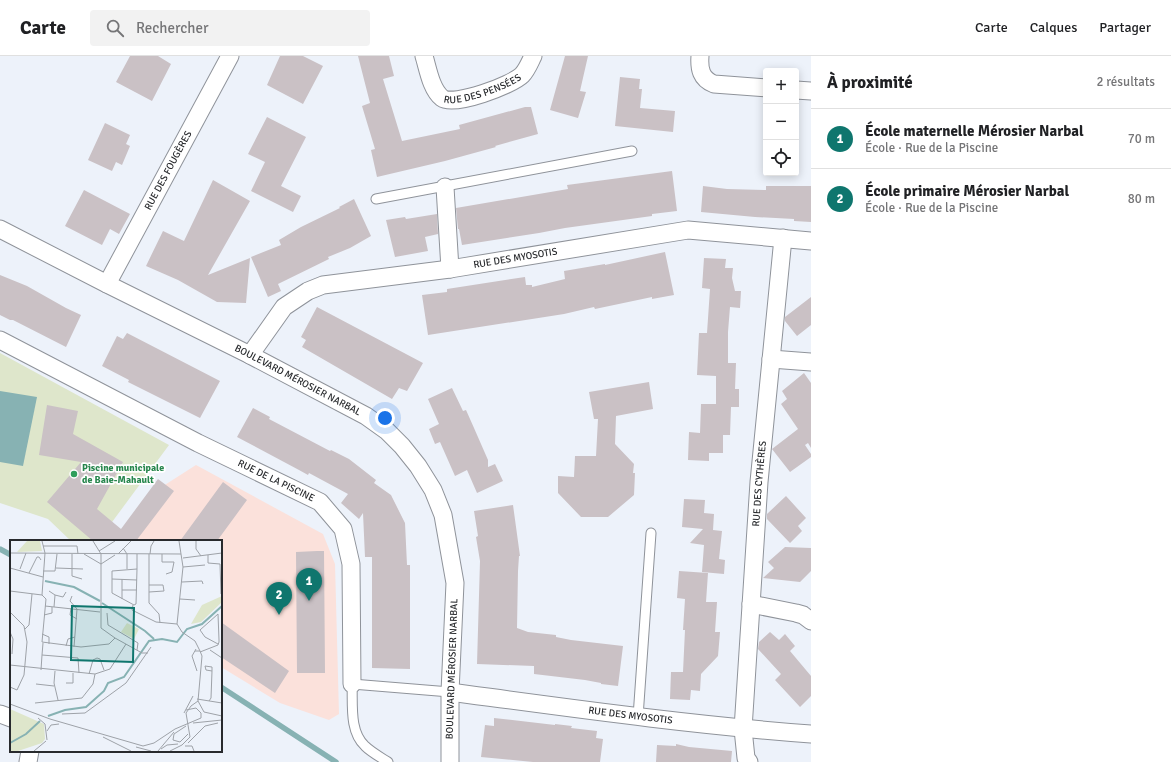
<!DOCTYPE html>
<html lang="fr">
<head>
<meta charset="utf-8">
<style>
	:root { --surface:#fff; --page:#f2f2f2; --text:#202124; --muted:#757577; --line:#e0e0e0; --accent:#0f766e }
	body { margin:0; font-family:Signika,sans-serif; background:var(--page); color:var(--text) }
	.controls { position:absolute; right:12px; top:12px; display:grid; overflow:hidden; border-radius:4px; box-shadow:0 2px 10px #0003 }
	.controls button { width:36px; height:36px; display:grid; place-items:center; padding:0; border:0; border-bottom:1px solid var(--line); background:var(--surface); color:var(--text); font:20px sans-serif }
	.you { position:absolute; left:385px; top:362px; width:14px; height:14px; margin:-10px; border:3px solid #fff; border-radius:50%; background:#1a73e8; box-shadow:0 0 0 6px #1a73e833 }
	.badge { display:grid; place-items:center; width:26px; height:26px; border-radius:50%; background:var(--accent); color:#fff; font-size:13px; font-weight:700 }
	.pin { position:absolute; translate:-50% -33px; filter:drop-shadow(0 1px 2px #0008) }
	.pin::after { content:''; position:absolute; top:21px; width:14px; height:12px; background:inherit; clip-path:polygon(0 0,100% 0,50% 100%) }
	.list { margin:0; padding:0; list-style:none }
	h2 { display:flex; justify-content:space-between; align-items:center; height:52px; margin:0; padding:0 16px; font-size:17px }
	h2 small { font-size:13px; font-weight:400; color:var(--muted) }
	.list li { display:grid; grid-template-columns:26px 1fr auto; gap:12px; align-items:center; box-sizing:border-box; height:60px; padding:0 16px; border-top:1px solid var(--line) }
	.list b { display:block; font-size:15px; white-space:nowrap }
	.list p { margin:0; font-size:13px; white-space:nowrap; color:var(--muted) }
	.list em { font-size:13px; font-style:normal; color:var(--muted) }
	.icon { flex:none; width:22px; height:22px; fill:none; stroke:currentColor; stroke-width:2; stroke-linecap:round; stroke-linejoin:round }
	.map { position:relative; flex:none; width:811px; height:706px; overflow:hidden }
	header { display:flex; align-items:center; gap:24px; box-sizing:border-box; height:56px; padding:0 20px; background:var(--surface); border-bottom:1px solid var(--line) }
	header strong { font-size:19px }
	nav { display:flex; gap:22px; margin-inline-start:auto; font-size:14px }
	.search { width:280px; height:36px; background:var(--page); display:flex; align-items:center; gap:10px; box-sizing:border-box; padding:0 14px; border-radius:4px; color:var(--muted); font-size:15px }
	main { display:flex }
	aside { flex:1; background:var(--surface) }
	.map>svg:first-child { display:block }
	.education { fill:#fbe1db }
	.green { fill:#dee6cb }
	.water { fill:#87b2b3 }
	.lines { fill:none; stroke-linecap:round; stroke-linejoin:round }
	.stream { stroke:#87b2b3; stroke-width:5.5 }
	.building { fill:#cac1c5 }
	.lane-casing { stroke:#8f939a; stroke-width:11 }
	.street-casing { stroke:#8f939a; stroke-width:19 }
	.lane { stroke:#fff; stroke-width:9 }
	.street { stroke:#fff; stroke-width:17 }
	.leisure-dot { fill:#2e9e5b; stroke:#fff; stroke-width:1.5 }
	.labels { text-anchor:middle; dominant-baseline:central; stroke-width:3.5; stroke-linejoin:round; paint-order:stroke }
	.street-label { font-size:10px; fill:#282a2d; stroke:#fff }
	.leisure-label { font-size:10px; font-weight:bold; fill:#27864d; stroke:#fff; text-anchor:start }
	.inset-river { fill:none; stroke:#87b2b3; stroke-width:2 }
	.inset-road { fill:none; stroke:#9ea2a8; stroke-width:1 }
	.view { fill:#0f766e; fill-opacity:0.15; stroke:#0f766e; stroke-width:2 }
	.inset-edge { fill:none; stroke:#282a2d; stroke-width:2 }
</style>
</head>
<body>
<header>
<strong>Carte</strong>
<div class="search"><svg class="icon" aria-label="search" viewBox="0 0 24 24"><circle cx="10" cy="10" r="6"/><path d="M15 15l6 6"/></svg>Rechercher</div>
<nav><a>Carte</a><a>Calques</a><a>Partager</a></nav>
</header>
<main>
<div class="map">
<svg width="811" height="706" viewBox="0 0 811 706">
	<rect width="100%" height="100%" fill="#edf2fa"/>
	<path class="education" d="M196,409L323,478L335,508L339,658L329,664L280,647L221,611V485H119L160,432Z"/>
	<path class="green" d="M0,297L169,389L98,485H71L48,463L0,447Z"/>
	<path class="water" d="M0,335L37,341L23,410L0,406Z"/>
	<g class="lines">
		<path class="stream" d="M0,493L11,499
			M221,631L336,706"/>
	</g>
	<path class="building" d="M130,0H158L171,8L152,45L116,26Z
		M280,0H303L323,10L303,48L267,29Z
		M358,0H389L394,20L383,23L402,85L460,73L459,69L525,51H531L538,78L495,90L496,91L445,105L377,121L371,94L375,93L362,50L370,47Z
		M565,0H588L580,35L586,36L578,62L550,54Z
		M620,21L640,23L639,33H642L640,52L675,55L673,76L615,70Z
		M267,61L306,81L281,130L301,140L293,156L251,135L265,106L248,98Z
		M105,67L130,79L126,88L130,90L122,109L116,106L112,115L88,104Z
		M672,115L677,155L652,158V160L565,172L539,177L462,189L459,173H458L456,152L568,133L567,129Z
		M213,124L250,145L208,219L250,202L246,247L217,246L178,224L146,210L163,175L184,185Z
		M703,130L727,133L766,134V130H811V166L794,165V163L755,161L701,156Z
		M84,134L130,158L119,178L110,173L102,189L65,170Z
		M354,143L371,180L350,192L328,201L329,203L278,228L281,235L268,241L251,201L281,189L279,184L301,171L340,152L339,151Z
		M437,158L438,178L425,181L428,195L395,201L386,164L405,161L406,163Z
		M665,196L674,239L652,243V241L595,253L594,251L564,258L428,279L422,239L447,236V233L525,221L526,229H532V231L565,223L564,215L605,208V209Z
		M704,202L726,203L725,212H733L732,222L735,235H741L740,252L730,251L728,276V307H736L735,333H739V351H731L730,379H723V397H709V405L688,404L689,376L700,377L701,348H716V320L697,319L699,277H707L710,233L702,232Z
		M0,219L27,230L66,252L81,259L66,291L13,264H10L0,259Z
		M811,241V269L797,280L785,265V261Z
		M317,251L423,307L407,335L399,332L392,343L302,291L306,284L301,281Z
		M127,277L220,325L200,362L128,326L129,324L102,310L117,280L123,283Z
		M804,317L811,327V392L808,387L805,389L811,398V401L790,416L772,393L798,373L781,348L787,343L782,335Z
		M649,326L653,353L616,360L615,388L634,408L633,417H635L634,439L608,461H581L558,437V420L574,421L575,400H596L598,363H594L589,336Z
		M452,332L463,355L466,354L474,372L488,404V411L495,408L503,425L477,437L467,414L455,420L440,386L435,388L429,373L439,368L428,343Z
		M47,349L78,355L73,378L123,406L97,453L121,473L158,423L174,435L136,485H93L47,446L81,406L39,399Z
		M253,352L270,361L269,363L330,395L331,394L349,403L376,424L374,427L391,439L405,467L407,509H410V613L372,612V501H365L363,457L359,463L341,447L348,438L309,417L308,419L299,414L237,381Z
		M223,426L247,444L217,485H180Z
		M786,440L806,462L798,470L802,475L790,487L767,463V458Z
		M684,443L705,444L704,457L714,458L713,474L722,475L719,503L725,504L724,518L702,516L704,489L690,487L703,473L682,471Z
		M513,449L520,500H519L518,515L517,572L528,576L556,579V581L571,584L623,590L618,630L601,628V627L585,624L534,618V610L477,608L480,505L476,481L478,480L474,455Z
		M785,491L811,492V515L800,526L763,522L774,512L768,506Z
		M317,495H324L325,617H297L296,496Z
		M679,515L708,517L706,546H717L715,576H720L718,600L701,618L700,635L691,634L690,644L670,643L671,616H683L685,574H683L685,543L677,542Z
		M221,566L289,615L275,637L221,601Z
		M770,576L779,584L785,578L795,590L790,595L811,620V640L800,651L775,624L781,618L758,593L759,586Z
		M494,662L555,669V668L572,670L571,672L597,675L596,682L603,683L600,706H533L481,701L485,669L494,670Z
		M676,688L689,691L732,695L731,706H656L657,689L676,690Z"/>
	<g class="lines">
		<g class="lane-casing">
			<path id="lane" d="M376,143L632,95
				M638,661L651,477
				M388,706C380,701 371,696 365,690C349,675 353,648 352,628L450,636"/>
		</g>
		<g class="street-casing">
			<g id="street">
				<path id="s1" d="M424,0C428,13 431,33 442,42C454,51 512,29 522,19C527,14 530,6 533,0"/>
				<path d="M700,0C699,13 701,23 714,28L766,32"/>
				<path d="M796,34L811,35"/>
				<path d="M445,131L450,213"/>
				<path id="s2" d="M0,173L107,228L250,299L366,360L387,375L402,390L418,410L433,434L443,459L455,527L450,636V706"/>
				<path id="s3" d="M107,228L230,0"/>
				<path id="s4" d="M0,284L198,387L320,446L343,473L351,508L352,628"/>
				<path id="s5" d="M250,299L284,251L308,235L323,229L450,213L688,174L811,185"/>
				<path d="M771,303L811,306"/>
				<path d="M751,548L796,557L803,559L811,565"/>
				<path id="s6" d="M450,636C570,652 690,669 811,678"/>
				<path d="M0,658L11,662"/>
				<path d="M28,706L30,695"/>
				<path id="s7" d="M749,706L746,702L743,673L759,426L783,182"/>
			</g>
		</g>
		<use href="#lane" class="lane"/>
		<use href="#street" class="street"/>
	</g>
	<circle class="leisure-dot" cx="74" cy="418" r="4"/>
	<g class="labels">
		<g class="street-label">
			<text stroke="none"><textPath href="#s1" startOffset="89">RUE DES PENSÉES</textPath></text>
			<text stroke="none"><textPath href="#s3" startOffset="129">RUE DES FOUGÈRES</textPath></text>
			<text stroke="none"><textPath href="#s5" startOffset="298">RUE DES MYOSOTIS</textPath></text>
			<text stroke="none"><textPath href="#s2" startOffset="334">BOULEVARD MÉROSIER NARBAL</textPath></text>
			<text stroke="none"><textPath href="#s4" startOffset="310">RUE DE LA PISCINE</textPath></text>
			<text stroke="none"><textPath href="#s7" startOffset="280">RUE DES CYTHÈRES</textPath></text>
			<text transform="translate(452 613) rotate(-88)">BOULEVARD MÉROSIER NARBAL</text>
			<text stroke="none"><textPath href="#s6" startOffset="182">RUE DES MYOSOTIS</textPath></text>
		</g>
		<g class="leisure-label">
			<text x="82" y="412">Piscine municipale<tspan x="82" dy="12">de Baie-Mahault</tspan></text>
		</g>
	</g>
	<g transform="translate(10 484)">
		<rect width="212" height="212" fill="#edf2fa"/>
		<path d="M17,1H30L32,11L7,12ZM212,56V62L191,82L181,84L192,65ZM117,83L129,89L124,99L111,92ZM0,169L34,184L35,199L32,203L8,211H0Z" fill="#dee6cb"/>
		<path class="inset-river" d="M35,41L64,47L90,61M92,63L135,91L144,99M38,176L55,170L76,167L94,151L98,143L114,137L139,101L152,99L167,102L177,89L192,84L212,66M0,203L16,194L30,181"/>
		<path class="inset-road" d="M32,1L35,13L32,55L36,59L32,102L71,107L99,104L105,98M83,1L91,14V88L105,98L132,113H138M169,1L173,27L167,84L172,92L185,101L190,111M186,1V9L191,16M33,6H67L68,14M113,8L117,14V29M89,11L105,1M0,13L171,14M62,14V36L72,39M74,14L91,24L105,15M108,14L121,1M127,14V29L126,64L124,65L102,53V31L127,29M139,14V63L149,74L150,83M140,14L141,6L144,1M152,14V22H164L162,32L156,34M198,15V23L210,24L211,54M173,18L212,13M173,27L195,25M0,28L33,37M46,28L73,29M10,29L16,13M33,31H45L47,14M19,33L27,17H29L31,20M102,39L127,40M112,39V59M172,42L192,41L193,44M112,50H127M0,51L32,55M39,51L45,55L44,67M139,52L154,51L153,45H139M45,55L53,57L56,52M62,56L60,61L67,69L64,107M170,59L185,60M123,65L122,70L146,82L167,84M35,66L90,72M61,68L60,75L67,79M0,72L14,86L17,102L14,135L7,150L0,147M97,73L98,85L128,103L127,110M34,75L42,73V67M15,89L19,85L22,54M0,92L3,99L2,114M32,94L39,97V104M56,106L58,99L65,97M186,109L182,116L187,131M200,110L212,118M185,111H190L192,116L188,161M190,112L208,105L209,102V100L208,74L190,90L195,97L208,104M32,115L33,103M0,125L85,134L100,129L116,104M31,130L32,115L68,118L69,133M45,131L44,143L48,160M79,134L83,120L87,118L90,119L94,130M56,143H63V133M26,144L44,146M187,159L212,163M199,161L201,158L202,131V127L195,126L196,130L202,131M25,163L72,158L83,144L85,134M0,164L40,179L133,206L144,203L165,189L191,178V173L186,168L176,170M174,173L183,156M52,174L75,173L116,143L141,107M28,178L35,184L37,200M183,183L212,180M176,186L164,194L163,200L170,202L178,194M37,191L41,185L49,184M93,197L121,211M178,203L195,186L208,183M175,206H182L184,211M126,207L141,211M151,209L157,205L168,204M24,211L36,201M148,211L164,192M160,211L172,205L180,197L176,173L181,166L188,161L194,172L212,176"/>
		<path class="view" d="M62,66L124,68L123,122L61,120Z"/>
		<rect width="212" height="212" class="inset-edge"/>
	</g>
</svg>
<div class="controls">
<button>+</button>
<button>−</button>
<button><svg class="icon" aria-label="locate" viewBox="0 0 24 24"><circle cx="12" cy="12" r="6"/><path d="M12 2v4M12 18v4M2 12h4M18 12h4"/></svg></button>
</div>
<div class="you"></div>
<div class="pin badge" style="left:309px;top:545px">1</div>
<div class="pin badge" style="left:279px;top:559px">2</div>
</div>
<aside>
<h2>À proximité<small>2 résultats</small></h2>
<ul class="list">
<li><span class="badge">1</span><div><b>École maternelle Mérosier Narbal</b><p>École · Rue de la Piscine</p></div><em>70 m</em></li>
<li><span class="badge">2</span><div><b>École primaire Mérosier Narbal</b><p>École · Rue de la Piscine</p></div><em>80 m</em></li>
</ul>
</aside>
</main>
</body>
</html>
